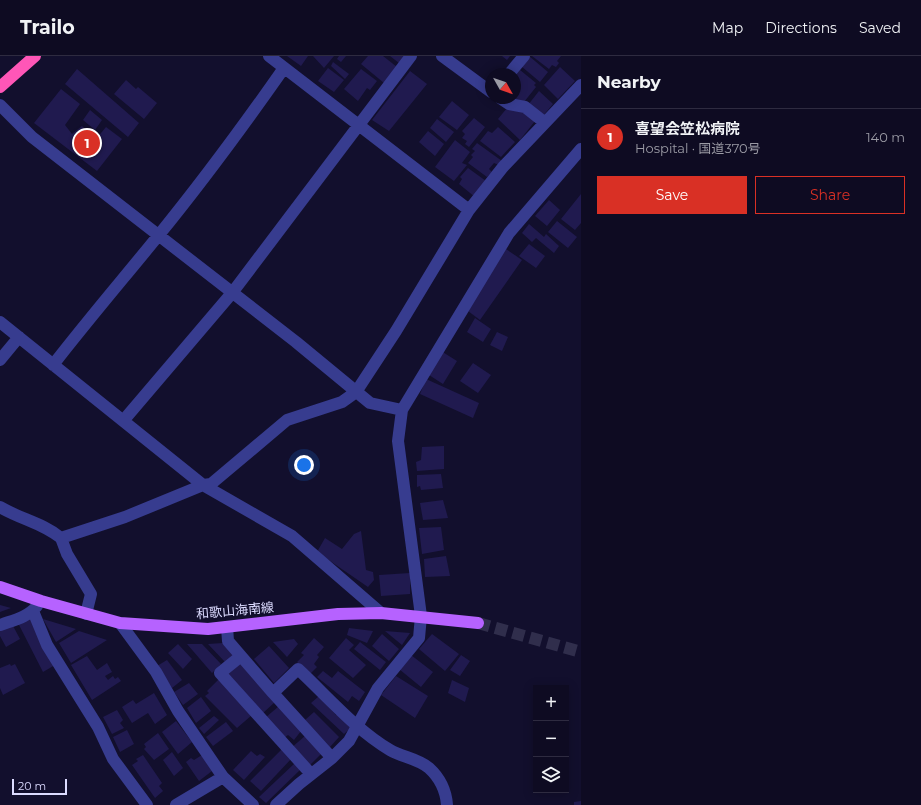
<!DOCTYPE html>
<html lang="en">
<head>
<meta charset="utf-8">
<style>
	:root { --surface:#0e0b22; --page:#1c192f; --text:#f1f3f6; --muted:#9b9ba5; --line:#2e2b40; --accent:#d93025 }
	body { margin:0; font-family:Montserrat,"Noto Sans JP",sans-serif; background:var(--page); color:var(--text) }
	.controls { position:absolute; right:12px; bottom:12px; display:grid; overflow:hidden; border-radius:0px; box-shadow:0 2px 10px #0003 }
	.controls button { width:36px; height:36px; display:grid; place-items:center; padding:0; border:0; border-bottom:1px solid var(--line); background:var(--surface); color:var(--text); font:20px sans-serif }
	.compass { position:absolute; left:485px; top:12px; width:36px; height:36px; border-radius:50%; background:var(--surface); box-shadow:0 2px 10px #0003; rotate:130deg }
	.scale { position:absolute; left:12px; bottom:10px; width:55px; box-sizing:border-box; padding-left:4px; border:2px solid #dcdbff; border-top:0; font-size:11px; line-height:14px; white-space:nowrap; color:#dcdbff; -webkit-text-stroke:3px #120f2d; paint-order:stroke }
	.you { position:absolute; left:304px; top:409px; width:14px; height:14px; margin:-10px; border:3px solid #fff; border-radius:50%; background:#1a73e8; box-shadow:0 0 0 6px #1a73e833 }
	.badge { display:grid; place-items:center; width:26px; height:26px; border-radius:50%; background:var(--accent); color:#fff; font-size:13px; font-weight:700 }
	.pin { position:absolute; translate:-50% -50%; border:2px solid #fff; box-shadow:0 1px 4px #0006 }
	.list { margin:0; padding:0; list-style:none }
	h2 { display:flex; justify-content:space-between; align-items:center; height:52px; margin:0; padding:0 16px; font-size:17px }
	h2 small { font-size:13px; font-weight:400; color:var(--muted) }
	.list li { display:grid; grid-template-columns:26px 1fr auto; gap:12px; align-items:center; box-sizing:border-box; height:56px; padding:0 16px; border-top:1px solid var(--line) }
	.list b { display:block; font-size:15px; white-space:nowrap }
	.list p { margin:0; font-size:13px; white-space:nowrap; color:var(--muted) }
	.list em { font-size:13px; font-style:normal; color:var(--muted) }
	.actions { display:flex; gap:8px; padding:12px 16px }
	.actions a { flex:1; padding:9px 0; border:1px solid var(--accent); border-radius:0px; text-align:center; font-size:14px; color:var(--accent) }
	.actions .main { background:var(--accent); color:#fff }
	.icon { flex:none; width:22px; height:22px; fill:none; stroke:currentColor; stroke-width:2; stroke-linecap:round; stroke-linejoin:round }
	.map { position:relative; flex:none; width:581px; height:749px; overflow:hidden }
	header { display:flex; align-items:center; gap:24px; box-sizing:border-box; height:56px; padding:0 20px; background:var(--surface); border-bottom:1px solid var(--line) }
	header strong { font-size:19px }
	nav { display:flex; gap:22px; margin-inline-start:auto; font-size:14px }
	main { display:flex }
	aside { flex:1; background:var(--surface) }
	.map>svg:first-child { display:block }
	.building { fill:#201a4f }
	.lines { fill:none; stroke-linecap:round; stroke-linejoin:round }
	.major-tunnel { stroke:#302e4c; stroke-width:12; stroke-dasharray:12 6; stroke-linecap:butt }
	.minor { stroke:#373c8f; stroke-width:12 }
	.major { stroke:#b662ff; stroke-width:12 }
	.highway { stroke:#ff56b7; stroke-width:12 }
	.labels { text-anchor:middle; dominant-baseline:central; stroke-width:3; stroke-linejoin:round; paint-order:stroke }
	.street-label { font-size:13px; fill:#dcdbff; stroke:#120f2d }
</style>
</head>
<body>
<header>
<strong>Trailo</strong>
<nav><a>Map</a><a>Directions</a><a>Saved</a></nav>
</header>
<main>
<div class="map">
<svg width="581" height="749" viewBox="0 0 581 749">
	<rect width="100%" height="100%" fill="#120f2d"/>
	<path class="building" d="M287,0H308L301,10Z
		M313,0H334L324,12Z
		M339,0H346L341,6L337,3Z
		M368,0H383L397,11L384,27L361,8Z
		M390,0H405L399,7Z
		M502,0H510L507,4Z
		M529,0L548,16L540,26L521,10Z
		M532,0H561L557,5L559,7L556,11L552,9L549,13Z
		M333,6L349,18L345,23L331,10Z
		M560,11L575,25L558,43L544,29Z
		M328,12L344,24L334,36L318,25Z
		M77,13L139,67L128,81L65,28Z
		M361,13L377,25L370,34L367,32L358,45L344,33Z
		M520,14L536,27L534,29L536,31L524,46L512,43L515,42V20Z
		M410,15L427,28L389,75L372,64Z
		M126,24L136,33L138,31L157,47L144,63L114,38Z
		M61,33L80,48L65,69L72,78L82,70L96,83L106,71L122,83L97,115L34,67Z
		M539,35L553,48L542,61L528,49Z
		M452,45L469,59L457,74L439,61Z
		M507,52L522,55L535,65L520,84L498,63Z
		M90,54L102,64L95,74L83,64Z
		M474,62L485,71L469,91L465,88L467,85L462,82L465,78L462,75Z
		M437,63L454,76L446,86L430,72Z
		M498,71L515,86L501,101L480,85L488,75L492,77Z
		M428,75L444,88L435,100L419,86Z
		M455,84L470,96L462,107L467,109L454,125L435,111Z
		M477,87L502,105L499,109L494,107L489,113L492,116L487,121L468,107L473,101L471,99L475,95L472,93Z
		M468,112L486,125L475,141L459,128L462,123L460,121Z
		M581,138V167L575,174L561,163Z
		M549,144L560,154L547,170L535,160Z
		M557,165L577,181L568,192L548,176Z
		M529,168L544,181L546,178L559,190L554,197L536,182L532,186L522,177Z
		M529,188L545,200L536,212L519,200Z
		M506,193L522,204L480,264L464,252Z
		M475,262L491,273L483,286L467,276Z
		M497,276L508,281L502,295L490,289Z
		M441,295L457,305L443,328L429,319Z
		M473,307L491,319L478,337L460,325Z
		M426,323L479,347L473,362L420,338Z
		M444,390V413L417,415L416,406L421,404L422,391Z
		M441,418L443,432L421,434L420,430L417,431V419Z
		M443,444L448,462L423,464L420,447Z
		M441,471L444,494L422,498L419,472Z
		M361,475L366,514L373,516L374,524L368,531L317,496L325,482L342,493L354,478Z
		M446,500L450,520L425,521L424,503Z
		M410,517V538L381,540L379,519Z
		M0,549L11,552L0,556Z
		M31,561L55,609L43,616L18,567Z
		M43,563L76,573L56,586Z
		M12,568L20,583L6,591L0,580V574Z
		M349,572L373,575L367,587L347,579Z
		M79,575L107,584L71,607L59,587Z
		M385,575L410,577L402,589Z
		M382,578L399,593L389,605L372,590Z
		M432,578L459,598L445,615L419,593Z
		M314,582L324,591L317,599L319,601L314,608L317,611L310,618L297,606L304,599L301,597Z
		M346,582L354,589L349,594L366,609L353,622L329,602Z
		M294,583L298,588L287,601L273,586Z
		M360,586L386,606L380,614L354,593Z
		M223,587L233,599L225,606L208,588Z
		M178,588L192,603L183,613L168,597Z
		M187,588H202L221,608L212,617Z
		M269,590L289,612L274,627L254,603Z
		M411,599L433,616L421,631L399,613Z
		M461,599L470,605L460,620L450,614Z
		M87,600L97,614L107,607L112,616L105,620L108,624L113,620L115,623L118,621L121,625L92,644L71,609Z
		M167,604L182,624L172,632L157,610Z
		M241,607L275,646L263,657L228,618Z
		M10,608L11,610L15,608L25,627L3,639L0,632V612Z
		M323,615L332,622L338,615L365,636L359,645L352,640L348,646L317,621Z
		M396,620L428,640L415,662L381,639Z
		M220,622L252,659L237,672L205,640L209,637L207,635Z
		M452,624L469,632L465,646L448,637Z
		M189,627L198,638L183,649L174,636Z
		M154,637L167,659L155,668L148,657L132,667L122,651L133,644L136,648Z
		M319,640L336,659L340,657L354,669L344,678L311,647Z
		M201,641L211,655L196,667L187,652Z
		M279,650L301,675L294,684L288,679L284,682L265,662Z
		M117,654L123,664L120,667L124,672L112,678L103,661Z
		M314,656L339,681L330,691L305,664Z
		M214,660L219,664L204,678L199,672Z
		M176,665L192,686L178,698L162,676Z
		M226,666L233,675L213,690L206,681Z
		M127,674L134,688L120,696L113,681Z
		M158,677L169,693L154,704L144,693L146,691L144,688Z
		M305,680L322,697L309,710L291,692Z
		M282,693L292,702L261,735L250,725Z
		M251,695L257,700L260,698L265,701L244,724L233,714Z
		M172,696L183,712L174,720L163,704Z
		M143,699L162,727L159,730L163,735L155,742L132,709L138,705L136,703Z
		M202,699L212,715L199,725L186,706L191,702L194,704Z
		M295,707L301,713L266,747L259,741Z
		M581,745V749H574V746Z"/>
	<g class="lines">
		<path class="major-tunnel" d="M478,567L581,596"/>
		<path class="minor" d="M269,0L469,154
			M442,0L491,36
			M509,18L524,0
			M500,42L509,48L525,51L544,66
			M0,49L32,81L296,286L370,347L402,354L509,177L581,93
			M0,266L203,429L292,480L381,557
			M0,304L19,281
			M53,309C87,265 123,223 158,180C202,126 244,69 284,12
			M123,365L232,237L411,0
			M0,451C20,463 43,467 61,482
			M33,555L47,589L98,671L113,703L147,749
			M86,558L91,538L67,498L61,482L125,461L203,429L211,428L287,364L342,346L356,336L396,275L469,154L503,111L581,29
			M120,567L156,616L178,655L223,721L253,749
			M0,569C14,564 28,561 37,550
			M227,571L228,585L273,637L298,613C327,640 356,674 390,694C402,701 419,703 429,712C440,722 446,735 447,749
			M241,600L220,617L311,718
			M273,637L332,702
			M176,749L223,721
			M276,749L299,728L332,702L349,685L378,632L419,582L421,560L398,385L402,354"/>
		<path class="major" d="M0,531L41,545L120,567L208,573L338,558L381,557L478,567"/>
		<path class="highway" d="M0,31L35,0"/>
	</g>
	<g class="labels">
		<g class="street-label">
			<text transform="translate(235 554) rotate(-5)">和歌山海南線</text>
		</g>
	</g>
</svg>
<div class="controls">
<button>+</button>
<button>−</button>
<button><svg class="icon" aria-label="layers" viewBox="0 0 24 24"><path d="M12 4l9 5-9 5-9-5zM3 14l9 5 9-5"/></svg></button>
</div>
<svg class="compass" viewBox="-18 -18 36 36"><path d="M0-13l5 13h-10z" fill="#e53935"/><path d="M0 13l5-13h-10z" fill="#9b9ba5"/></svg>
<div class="scale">20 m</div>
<div class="you"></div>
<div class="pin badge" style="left:87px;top:87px">1</div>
</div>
<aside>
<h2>Nearby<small></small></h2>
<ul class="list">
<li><span class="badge">1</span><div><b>喜望会笠松病院</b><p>Hospital · 国道370号</p></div><em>140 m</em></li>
</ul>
<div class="actions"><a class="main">Save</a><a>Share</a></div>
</aside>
</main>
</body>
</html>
